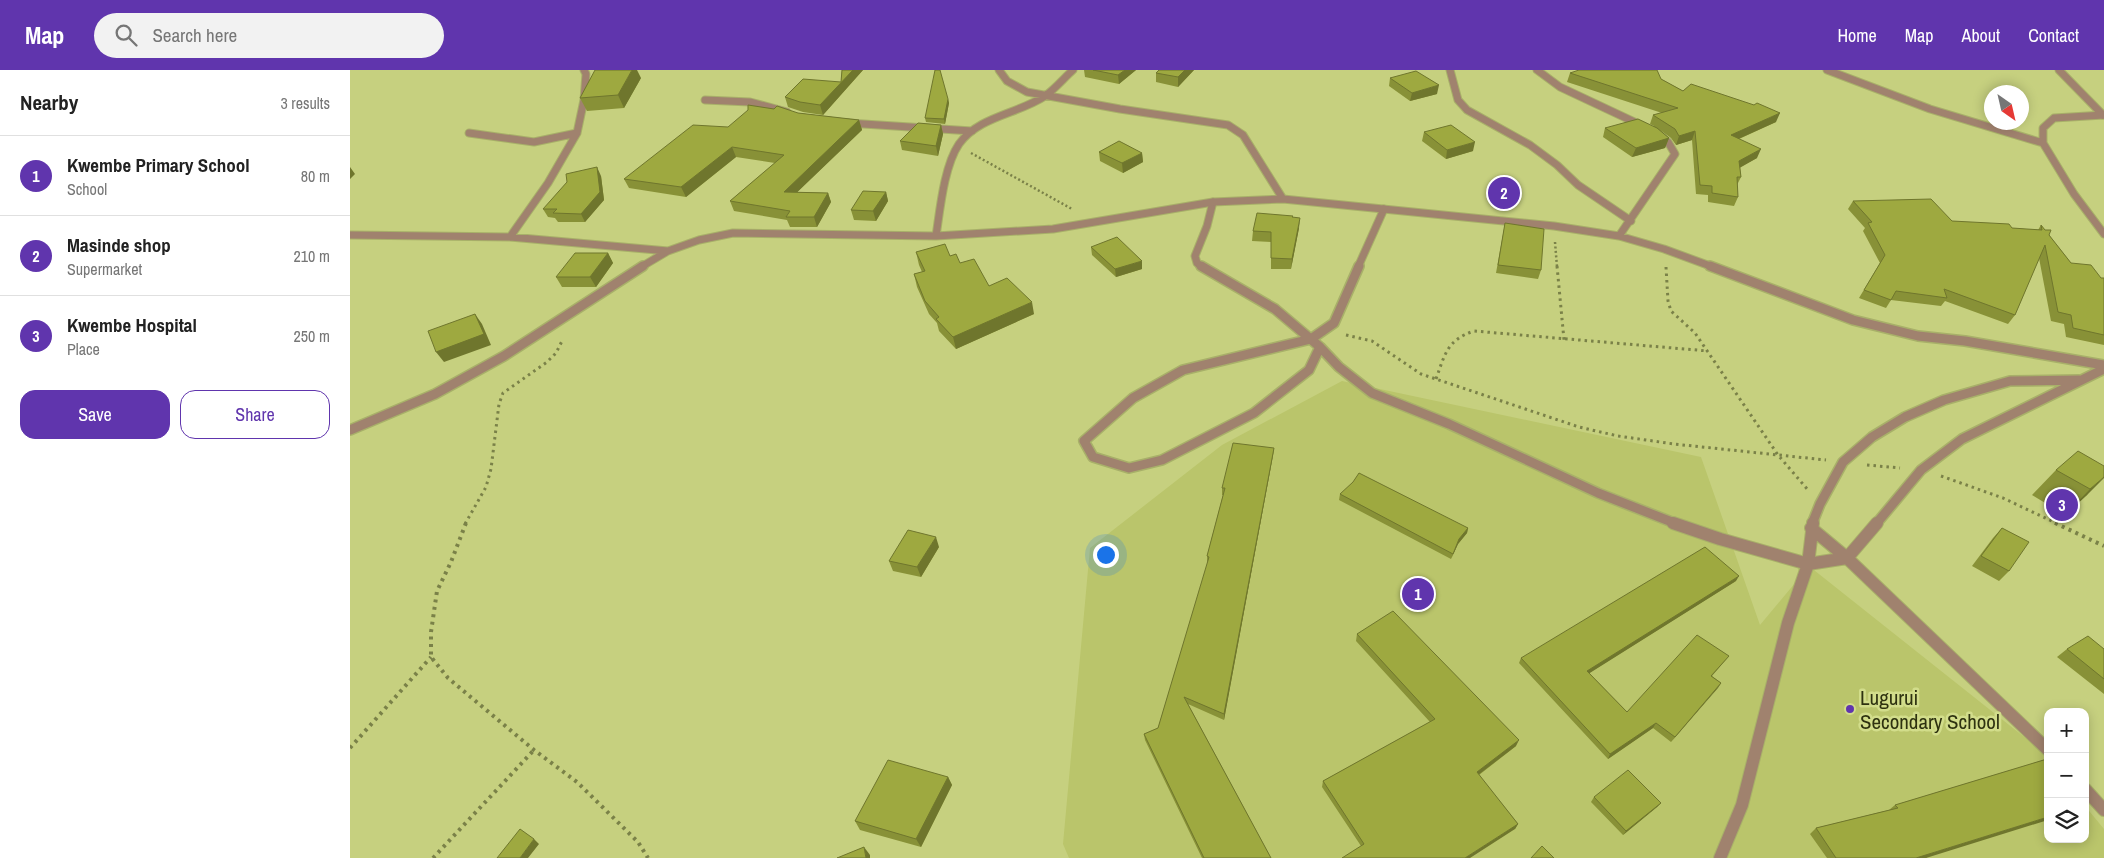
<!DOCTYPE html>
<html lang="en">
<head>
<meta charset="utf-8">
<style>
	:root { --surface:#fff; --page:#f2f2f2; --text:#222; --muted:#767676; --line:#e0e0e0; --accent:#6035ad }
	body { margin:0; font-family:"Archivo Narrow",sans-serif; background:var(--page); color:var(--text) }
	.controls { position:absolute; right:15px; bottom:15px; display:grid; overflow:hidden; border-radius:10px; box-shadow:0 2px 12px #0003 }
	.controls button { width:45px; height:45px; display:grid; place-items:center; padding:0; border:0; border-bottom:1px solid var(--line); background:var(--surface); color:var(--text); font:25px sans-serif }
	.compass { position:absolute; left:1634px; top:15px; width:45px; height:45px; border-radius:50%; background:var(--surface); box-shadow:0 2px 12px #0003; rotate:146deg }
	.you { position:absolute; left:755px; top:484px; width:18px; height:18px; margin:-12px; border:4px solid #fff; border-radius:50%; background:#1a73e8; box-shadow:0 0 0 8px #1a73e833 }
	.badge { display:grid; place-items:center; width:32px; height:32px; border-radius:50%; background:var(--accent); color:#fff; font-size:16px; font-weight:700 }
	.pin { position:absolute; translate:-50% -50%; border:2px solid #fff; box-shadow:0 1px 5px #0006 }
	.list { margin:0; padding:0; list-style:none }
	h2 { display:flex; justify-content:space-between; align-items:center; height:65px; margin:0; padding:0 20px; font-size:21px }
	h2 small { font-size:16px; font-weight:400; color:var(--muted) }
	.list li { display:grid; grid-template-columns:32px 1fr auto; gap:15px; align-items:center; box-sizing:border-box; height:80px; padding:0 20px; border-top:1px solid var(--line) }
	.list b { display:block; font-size:19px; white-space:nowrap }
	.list p { margin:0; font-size:16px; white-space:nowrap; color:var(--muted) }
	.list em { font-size:16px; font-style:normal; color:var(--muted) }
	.actions { display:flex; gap:10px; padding:15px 20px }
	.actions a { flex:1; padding:11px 0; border:1px solid var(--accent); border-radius:15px; text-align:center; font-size:18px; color:var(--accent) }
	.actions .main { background:var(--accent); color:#fff }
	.icon { flex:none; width:28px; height:28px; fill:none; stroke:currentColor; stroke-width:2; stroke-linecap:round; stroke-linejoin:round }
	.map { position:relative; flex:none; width:1754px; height:788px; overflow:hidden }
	header { display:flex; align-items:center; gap:30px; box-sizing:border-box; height:70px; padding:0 25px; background:var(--accent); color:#fff }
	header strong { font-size:24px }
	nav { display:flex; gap:28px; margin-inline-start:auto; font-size:18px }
	.search { width:350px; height:45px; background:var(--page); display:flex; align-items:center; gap:12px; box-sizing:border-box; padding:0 18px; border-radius:28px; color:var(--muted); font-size:19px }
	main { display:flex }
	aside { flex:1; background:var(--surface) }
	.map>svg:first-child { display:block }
	.built { fill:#bac56b }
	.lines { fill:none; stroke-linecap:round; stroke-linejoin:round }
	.service-far2-casing { stroke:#a8b069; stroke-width:9 }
	.service-far1-casing { stroke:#a8b069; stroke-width:12 }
	.service-casing { stroke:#a8b069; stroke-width:14 }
	.minor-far1-casing { stroke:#a8b069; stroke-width:9 }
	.minor-casing { stroke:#a8b069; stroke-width:12 }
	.path-far2 { stroke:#7a8148; stroke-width:2.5; stroke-dasharray:2 2.5; stroke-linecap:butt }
	.path-far1 { stroke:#7a8148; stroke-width:3; stroke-dasharray:2.5 4; stroke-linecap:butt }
	.path { stroke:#7a8148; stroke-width:4; stroke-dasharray:3 4.5; stroke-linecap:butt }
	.service-far2 { stroke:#a0826e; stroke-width:7 }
	.service-far1 { stroke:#a0826e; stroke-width:9 }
	.service { stroke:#a0826e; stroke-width:12 }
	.minor-far1 { stroke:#a0826e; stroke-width:7 }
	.minor { stroke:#a0826e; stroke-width:9 }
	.wall { fill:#889137 }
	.shaded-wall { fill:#6f762d }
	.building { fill:#9ea940; stroke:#6f762d }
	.poi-dot { fill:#6035ad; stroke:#d2dd8b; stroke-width:2 }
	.labels { text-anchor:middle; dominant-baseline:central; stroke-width:5; stroke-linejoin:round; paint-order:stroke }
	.near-poi-label { font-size:21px; fill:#2e3210; stroke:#d2dd8b; text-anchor:start }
</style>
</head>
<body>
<header>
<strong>Map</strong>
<div class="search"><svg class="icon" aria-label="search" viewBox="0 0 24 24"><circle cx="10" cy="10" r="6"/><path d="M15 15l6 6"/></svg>Search here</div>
<nav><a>Home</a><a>Map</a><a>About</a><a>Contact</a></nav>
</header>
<main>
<aside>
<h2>Nearby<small>3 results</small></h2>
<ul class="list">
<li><span class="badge">1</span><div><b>Kwembe Primary School</b><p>School</p></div><em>80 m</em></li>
<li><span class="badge">2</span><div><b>Masinde shop</b><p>Supermarket</p></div><em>210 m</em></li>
<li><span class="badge">3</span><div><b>Kwembe Hospital</b><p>Place</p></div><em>250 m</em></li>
</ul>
<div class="actions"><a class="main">Save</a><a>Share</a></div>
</aside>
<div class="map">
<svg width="1754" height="788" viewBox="0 0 1754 788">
	<rect width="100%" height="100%" fill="#c6d07f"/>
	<path class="built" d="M992,311L1351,387L1410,555L1450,507L1445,485L1693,682L1698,689V769H1735V736L1754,759V788H719L713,774L740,478L872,375Z"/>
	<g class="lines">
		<g class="service-far2-casing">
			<path id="service-far2" d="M1709,0L1753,45
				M852,197L847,193L845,186L857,156L863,132
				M1008,197L1034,139"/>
		</g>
		<g class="service-far1-casing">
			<path id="service-far1" d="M851,196L925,239L970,277L989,297L1022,323L1099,354L1248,423L1327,454
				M970,277L959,300L904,343L812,390L779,398L743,387L734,371L783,328L833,300L961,269L984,253L1009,196
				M1462,454L1470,434L1493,392L1522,367L1555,347L1594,330L1660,311L1729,310
				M1526,454L1571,400L1612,369L1754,299"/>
		</g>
		<g class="service-casing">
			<path id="service" d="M1323,453L1370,469L1458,494L1497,488L1527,453
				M1461,458L1497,488L1698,680
				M1735,719L1754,740
				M1370,788L1392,735L1438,553L1458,494L1463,453"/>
		</g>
		<g class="minor-far1-casing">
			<path id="minor-far1" d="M649,0L657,11L677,22L770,39L878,55L893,65L933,129
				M1100,0L1108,30L1117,40L1180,75L1207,95L1228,115L1281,151
				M1187,0L1210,17L1293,56
				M1477,0L1580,39L1693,73
				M355,30L400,32L437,42
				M1754,45L1704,48L1693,58V73L1724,124L1754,164
				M498,53L622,61
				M119,63L184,72L227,63
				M0,165L160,167L318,181
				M586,166C590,140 594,96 609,74C629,46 668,44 695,26C705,19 714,8 723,0
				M1269,166L1325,84L1318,72L1308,64
				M160,167L198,113L227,63L234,30L236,4L234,0
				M291,197L318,181L349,170L383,163L586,166L703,159L863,132L933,129L1204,156L1269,166L1314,179L1363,197"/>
		</g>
		<g class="minor-casing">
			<path id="minor" d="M1360,196L1503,250L1568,266L1615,271L1754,295
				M0,360L85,324L154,286L293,196"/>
		</g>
		<path class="path-far2" d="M621,83L722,139
			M1205,172L1207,197"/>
		<path class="path-far1" d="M1207,196L1214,270
			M1316,197L1318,231L1321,241L1345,263L1428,385L1458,420
			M996,265L1022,271L1071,304L1229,357L1268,366L1324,374L1476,390
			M1086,309C1095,284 1097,270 1124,261L1358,281
			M1517,395L1550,398
			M1591,406L1653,428L1708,454
			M115,454L136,417L141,399L149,334L153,323L197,292L206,283L213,269"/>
		<path class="path" d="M116,453L101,492L87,521L81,562V587L98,608L184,680L227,712L288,772L298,788
			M1705,453L1754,476
			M0,678L81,587
			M83,788L184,680"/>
		<use href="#service-far2" class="service-far2"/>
		<use href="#service-far1" class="service-far1"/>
		<use href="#service" class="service"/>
		<use href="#minor-far1" class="minor-far1"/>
		<use href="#minor" class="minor"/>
	</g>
	<path class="wall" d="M492,0H513L473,45L453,42L438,37L435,27L491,12Z
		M734,0H786L769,14L735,7Z
		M809,0H844L828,17L806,12V3Z
		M1220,3L1311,9L1333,21L1426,52L1389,69L1407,88L1390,97L1391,107L1387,115L1388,127L1384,136L1358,132V125L1346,124L1342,70L1326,75L1321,68L1310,60L1319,68L1315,78L1282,87L1253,67L1255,58L1304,56L1300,54L1303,45L1312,43L1217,12Z
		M291,8L274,38L237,41L230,28Z
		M1040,8L1087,24L1060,31L1039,16Z
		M598,29L599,33L595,54L576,52L575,48Z
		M448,43L509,50L512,60L447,122L478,123L481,132L467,157H440L437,150L384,141L380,131L425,93L386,87L336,127L279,118L274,109L378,57Z
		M591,55L593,64L588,86L552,80L550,71Z
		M1074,62L1123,81L1096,89L1072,71Z
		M749,82L792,83L793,92L773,103L750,91Z
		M251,106L254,130L235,152H208L205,148L198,147L193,139Z
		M536,122L538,131L526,151L504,150L501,140Z
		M1503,131L1602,151L1662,158L1688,160L1691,155L1721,193L1751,208H1754V275L1716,267L1714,254L1701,251L1689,188L1665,245L1658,254L1595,231L1591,236L1541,230L1536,238L1509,228L1530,193L1513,161L1515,158L1498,139Z
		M1155,153L1191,200L1188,209L1146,203Z
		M949,158L941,199H921V172L902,171L903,161Z
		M741,177L792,199L766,207L742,185Z
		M566,182L600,186L639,216L684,244L606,279L589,261L587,253L579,244L567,217L564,204L572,202L569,195Z
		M258,183L263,193L246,217H212L206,207Z
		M924,378L923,385L874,650L838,634L921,788H852L795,670L794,664L808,658L858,493H857V486L873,425H872V418Z
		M1754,396L1737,425L1715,445L1682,425L1706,400Z
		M990,424L1118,458L1117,463L1108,474L1101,489L989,430Z
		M1652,458L1659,501L1649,511L1622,496L1643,468Z
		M589,477L571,507L543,501L539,491Z
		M1386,511L1239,603L1277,642L1379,586L1362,606L1371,613L1321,672L1303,658L1258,689L1169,593L1171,588Z
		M1007,564L1166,676L1129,705L1168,754L1165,759L1011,776L972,717L973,711L1080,652L1006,571Z
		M1717,579H1754V624L1707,587Z
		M1697,689L1576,788H1477L1460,764L1466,758L1539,740L1545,735Z
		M598,707L602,715L571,777L510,760L505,751Z
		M1244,727L1311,733L1307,737L1273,765L1241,732Z"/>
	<path class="shaded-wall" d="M282,0H287L291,8L274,38L268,25Z
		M503,0H513L473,45L470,35Z
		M775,0H786L769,14L768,5Z
		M835,0H844L828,17V7Z
		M1089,15L1087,24L1060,31L1062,23Z
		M598,29L599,33L595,54L594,49Z
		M1430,43L1426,52L1377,74L1381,65Z
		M509,50L512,60L437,132L434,122Z
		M591,55L593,64L588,86L586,76Z
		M1345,61L1342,70L1326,75L1329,66Z
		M1319,68L1315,78L1282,87L1286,78Z
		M1125,72L1123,81L1096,89L1097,80Z
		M382,77L386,87L336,127L331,117Z
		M1411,79L1407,88L1386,100L1389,91Z
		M792,83L793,92L773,103L772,93Z
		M0,97L5,104L0,109Z
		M247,97L251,106L254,130L235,152L231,144Z
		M536,122L538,131L526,151L523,141Z
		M478,123L481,132L467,157L464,147Z
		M950,148L949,158L941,199L942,189Z
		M258,183L263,193L246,217L240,207Z
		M792,191V199L766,207L765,199Z
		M682,232L684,244L606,279L603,267Z
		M125,244L132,254L141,275L94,292L86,282Z
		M924,378L923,385L874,650V644Z
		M1754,407V408L1737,425L1715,445L1740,419Z
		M1118,458L1117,463L1108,474L1101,489L1109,469Z
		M586,467L589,477L571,507L567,497Z
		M1389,506L1386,511L1235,606L1237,601Z
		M1371,613L1368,618L1321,672L1325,667Z
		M1306,653L1303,658L1258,689L1260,684Z
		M1169,670L1166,676L1124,708L1127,702Z
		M598,707L602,715L571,777L566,769Z
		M1311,733L1307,737L1273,765L1276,761Z
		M1698,747V750L1576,788H1566Z
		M1168,754L1165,759L1120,788H1115Z
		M184,769L189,774L178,788H170Z
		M514,777L520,785V788H516Z"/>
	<path class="building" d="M245,0H282L268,25L230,28Z
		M492,0H503L470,35L450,32L435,27L453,9L491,12Z
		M585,0H590L598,29L594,49L575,48Z
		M743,0H775L768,5Z
		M809,0H835L828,7L806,3Z
		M1229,0H1307L1311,9L1333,21L1341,14L1404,35L1407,33L1430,43L1381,65L1411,79L1389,91L1391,107H1387L1388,127L1362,123V116L1350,115L1345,61L1329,66L1325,59L1303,45L1328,38L1220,3Z
		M1066,1L1089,15L1062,23L1040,8Z
		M398,35L424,39L427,36L448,43L509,50L434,122L478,123L464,147H436L440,141L380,131L434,85L382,77L331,117L274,109L343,55L378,57L398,40Z
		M1288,49L1307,58L1319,68L1286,78L1255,58Z
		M568,53L591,55L586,76L550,71Z
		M1101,55L1125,72L1097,80L1074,62Z
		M769,71L792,83L772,93L749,82Z
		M247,97L250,122L231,144L203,143L207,139H193L217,112L216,104Z
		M513,121L536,122L523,141L501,140Z
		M1581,129L1602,151L1659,154L1662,158L1692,160L1691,155L1695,160H1701L1699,165L1721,193L1741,195L1751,208H1754V265L1723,258L1721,245L1708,242L1695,175L1665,245L1594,219L1597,228L1546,221L1541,230L1514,220L1535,185L1518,153L1522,152L1503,131Z
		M907,143L943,146L942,147L950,148L942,189L921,188V162L903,161Z
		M1155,153L1194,159L1191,200L1148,195Z
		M767,167L792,191L765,199L741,177Z
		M595,174L600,186L606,184L610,193L624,189L639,216L657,208L682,232L603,267L586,249L589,247L575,231L564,204L575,201L566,182Z
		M225,183H258L240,207H206Z
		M125,244L134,264L86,282L78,261Z
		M883,373L924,378L874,644L834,627L921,788H854L794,664L808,658L859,487L857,486L875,418H872Z
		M1728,381L1754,396V407L1740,419L1706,400Z
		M1009,403L1118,458L1109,469L1103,484L990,424L1003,412Z
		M1652,458L1679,472L1659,501L1631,486Z
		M558,460L586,467L567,497L539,491Z
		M1355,477L1389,506L1237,601L1277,642L1347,565L1379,586L1361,606L1371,613L1325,667L1306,653L1260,684L1171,588Z
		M1043,541L1169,670L1127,702L1168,754L1115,788H992L1014,774L973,711L1085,649L1007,564Z
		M1738,566L1754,579V609L1717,579Z
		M1697,689L1698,691V747L1566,788H1486L1466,758L1548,738L1545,735Z
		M538,690L598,707L566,769L505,751Z
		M1278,700L1311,733L1276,761L1244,727Z
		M170,759L184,769L170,788H147Z
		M1192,776L1204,788H1181Z
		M514,777L516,788H487Z"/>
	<circle class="poi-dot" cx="1500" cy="639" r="5"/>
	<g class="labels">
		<g class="near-poi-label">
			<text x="1510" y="627">Lugurui<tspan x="1510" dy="24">Secondary School</tspan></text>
		</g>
	</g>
</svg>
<div class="controls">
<button>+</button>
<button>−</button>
<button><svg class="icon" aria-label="layers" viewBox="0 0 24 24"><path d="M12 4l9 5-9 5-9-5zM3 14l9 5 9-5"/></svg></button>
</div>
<svg class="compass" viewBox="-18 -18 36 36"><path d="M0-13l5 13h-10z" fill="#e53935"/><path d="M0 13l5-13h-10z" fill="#767676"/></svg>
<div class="you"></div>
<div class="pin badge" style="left:1068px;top:524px">1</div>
<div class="pin badge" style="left:1154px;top:123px">2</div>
<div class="pin badge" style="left:1712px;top:435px">3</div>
</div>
</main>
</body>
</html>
